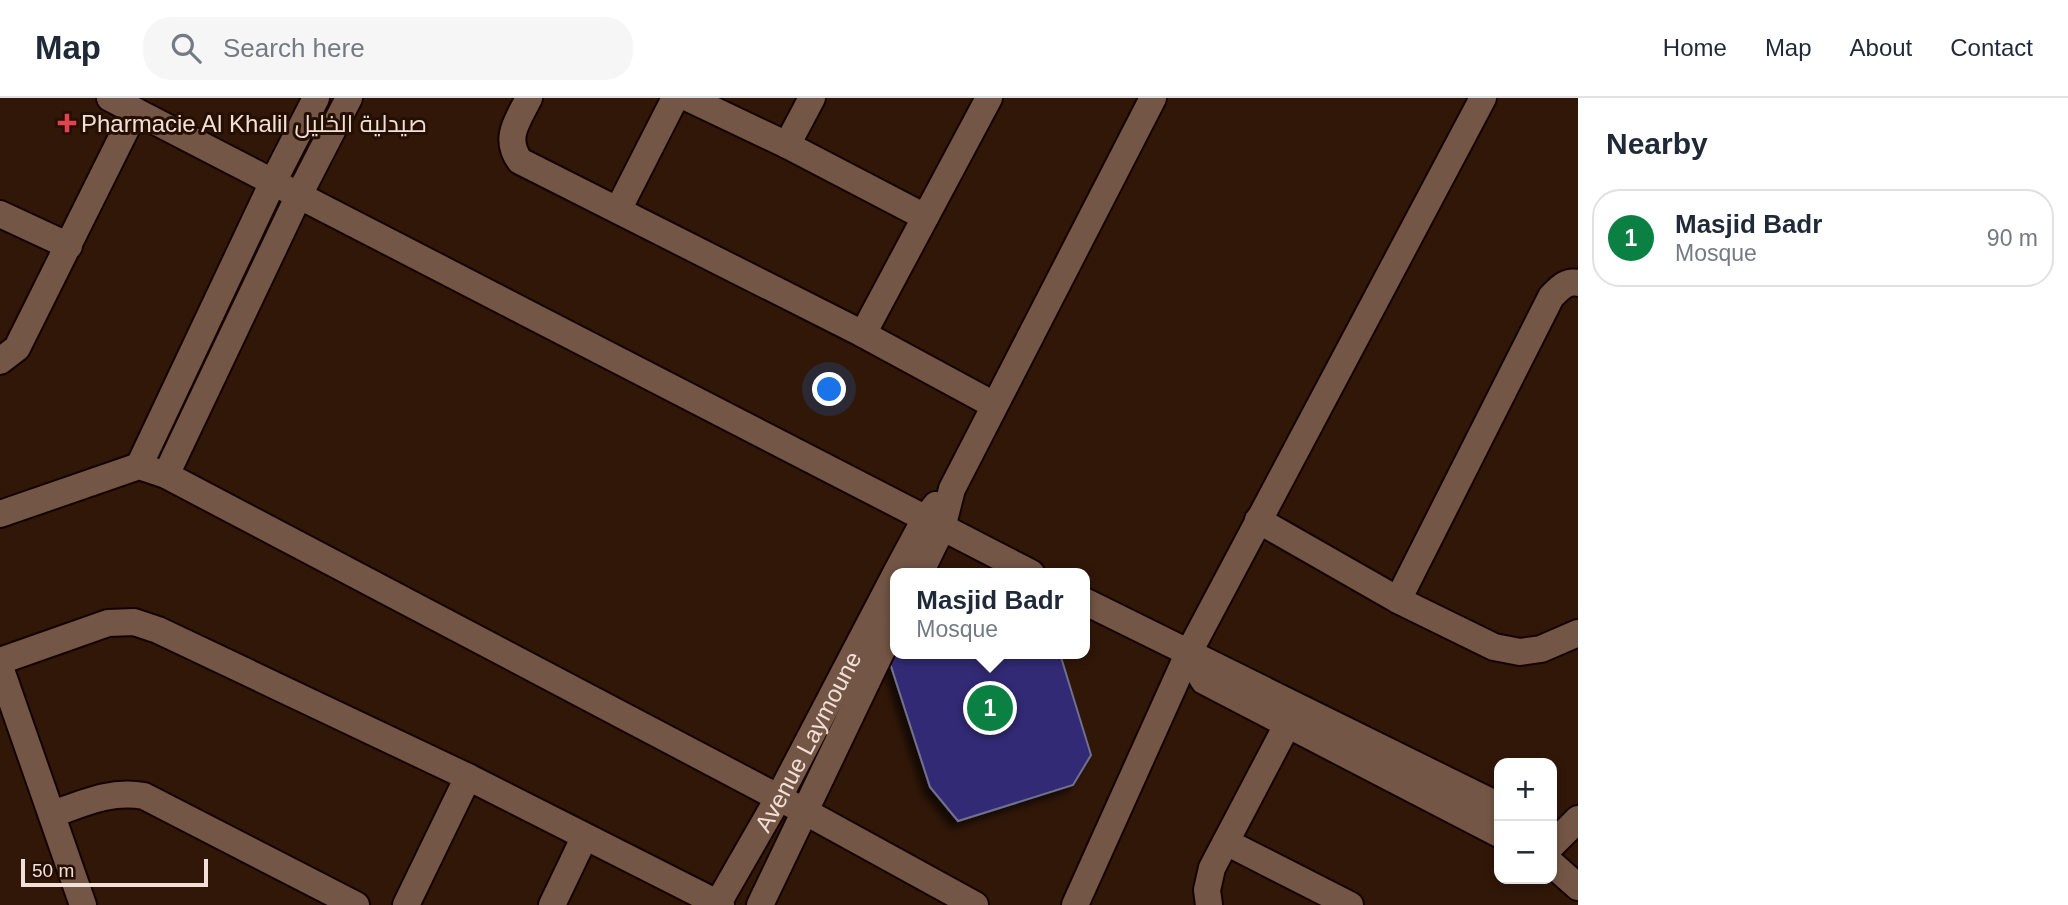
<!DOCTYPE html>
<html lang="en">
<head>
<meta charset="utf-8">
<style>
	:root { --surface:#fff; --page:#f6f6f7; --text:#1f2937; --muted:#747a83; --line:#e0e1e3; --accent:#0b8043 }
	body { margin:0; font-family:Arial,Cairo,sans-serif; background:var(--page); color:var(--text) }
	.controls { position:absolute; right:21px; bottom:21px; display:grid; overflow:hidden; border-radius:14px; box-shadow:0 4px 10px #0003 }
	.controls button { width:63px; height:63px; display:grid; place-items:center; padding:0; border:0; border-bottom:2px solid var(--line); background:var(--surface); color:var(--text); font:35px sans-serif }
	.scale { position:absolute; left:21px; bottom:18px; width:187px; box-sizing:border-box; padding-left:7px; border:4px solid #f2e0d7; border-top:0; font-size:19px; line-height:24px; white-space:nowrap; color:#f2e0d7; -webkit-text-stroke:5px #250e02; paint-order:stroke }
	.you { position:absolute; left:830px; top:292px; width:24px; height:24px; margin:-18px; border:5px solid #fff; border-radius:50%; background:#1a73e8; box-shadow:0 0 0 10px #1a73e833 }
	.badge { display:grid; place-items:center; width:46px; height:46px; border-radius:50%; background:var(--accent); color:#fff; font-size:23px; font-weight:700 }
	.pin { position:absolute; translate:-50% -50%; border:4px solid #fff; box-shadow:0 2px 7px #0006 }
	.popup { position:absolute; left:890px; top:470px; width:200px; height:91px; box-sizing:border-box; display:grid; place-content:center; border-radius:14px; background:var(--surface); filter:drop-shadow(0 2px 5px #0005); font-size:23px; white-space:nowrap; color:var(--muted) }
	.popup b { font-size:26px; color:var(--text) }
	.popup::after { content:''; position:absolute; left:50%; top:100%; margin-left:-14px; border:14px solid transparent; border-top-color:var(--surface) }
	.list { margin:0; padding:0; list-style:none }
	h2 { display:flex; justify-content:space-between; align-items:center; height:91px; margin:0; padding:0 28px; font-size:30px }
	h2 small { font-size:23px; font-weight:400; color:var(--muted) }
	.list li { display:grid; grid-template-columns:46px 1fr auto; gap:21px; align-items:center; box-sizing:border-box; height:98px; margin:0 14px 14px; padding:0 14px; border:2px solid var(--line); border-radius:28px }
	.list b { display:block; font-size:26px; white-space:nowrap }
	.list p { margin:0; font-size:23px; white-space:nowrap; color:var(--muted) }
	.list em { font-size:23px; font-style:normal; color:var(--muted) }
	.icon { flex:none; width:38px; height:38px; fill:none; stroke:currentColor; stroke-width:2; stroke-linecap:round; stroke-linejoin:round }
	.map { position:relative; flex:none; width:1578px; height:807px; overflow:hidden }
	header { display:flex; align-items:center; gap:42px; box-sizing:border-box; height:98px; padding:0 35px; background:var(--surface); border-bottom:2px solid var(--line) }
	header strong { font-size:33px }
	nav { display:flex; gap:38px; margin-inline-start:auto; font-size:24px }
	.search { width:490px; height:63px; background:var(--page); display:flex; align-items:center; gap:18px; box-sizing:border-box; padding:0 24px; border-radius:28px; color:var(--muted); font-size:26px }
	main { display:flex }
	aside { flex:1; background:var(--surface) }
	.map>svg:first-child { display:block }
	.building { fill:#302974; stroke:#6f718f; stroke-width:2; filter:url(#shadow) }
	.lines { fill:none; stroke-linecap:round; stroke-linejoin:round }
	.minor-casing { stroke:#160300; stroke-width:30 }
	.minor { stroke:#735646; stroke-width:26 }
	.health-dot { fill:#e0444e; stroke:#250e02; stroke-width:2.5 }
	.labels { text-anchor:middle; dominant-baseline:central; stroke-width:6; stroke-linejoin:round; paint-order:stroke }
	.poi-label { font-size:24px; fill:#f2e0d7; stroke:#250e02; text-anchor:start }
	.street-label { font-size:24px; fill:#f2e0d7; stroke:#250e02 }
</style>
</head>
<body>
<header>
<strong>Map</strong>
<div class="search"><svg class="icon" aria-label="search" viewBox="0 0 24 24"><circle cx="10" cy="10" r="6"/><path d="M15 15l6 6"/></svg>Search here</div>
<nav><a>Home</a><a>Map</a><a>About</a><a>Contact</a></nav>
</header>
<main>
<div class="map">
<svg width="1578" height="807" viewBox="0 0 1578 807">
	<defs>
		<filter id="shadow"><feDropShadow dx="-6" dy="6" stdDeviation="3.5" flood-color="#0009"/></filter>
	</defs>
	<rect width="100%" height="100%" fill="#301708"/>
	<path class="building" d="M895,555L1060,556L1091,657L1073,687L958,723L930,689L889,562Z"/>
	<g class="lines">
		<g class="minor-casing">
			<g id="minor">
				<path d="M110,0L1031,475"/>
				<path d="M529,0C518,22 503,40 520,63L863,236L994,307"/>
				<path d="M688,0L787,47L925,119"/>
				<path d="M787,47L812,0"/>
				<path d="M618,112L675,0"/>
				<path d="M0,116L69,148"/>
				<path d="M863,236L989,0"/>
				<path d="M0,263L17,250L135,13"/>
				<path d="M139,368L273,84L316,0"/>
				<path d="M166,377L299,97L349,0"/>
				<path d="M0,416L139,368L166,377L804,713L975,807"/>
				<path d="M1258,422L1398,502L1494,549L1520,554L1541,551L1578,535"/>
				<path d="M896,475L925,421L936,407"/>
				<path d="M920,475L942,430L952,391L1153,0"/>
				<path d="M1398,502L1551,199C1559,191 1566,182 1578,185"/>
				<path d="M1084,503L1499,708"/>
				<path d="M1188,556L1204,583L1499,736"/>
				<path d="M0,563L108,525L134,524L158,532L468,679L721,807"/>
				<path d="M0,569L83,807"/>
				<path d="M53,716C84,705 111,692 144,698L356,807"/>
				<path d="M1226,744L1350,807"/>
				<path d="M1552,747L1578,721"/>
				<path d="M1552,766L1578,789"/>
				<path d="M406,807L468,679"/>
				<path d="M552,807L584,740"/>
				<path id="s1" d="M717,807L779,699L895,477"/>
				<path d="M760,807L895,525"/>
				<path d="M1075,807L1188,556L1483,0"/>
				<path d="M1209,807L1207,792L1212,770L1295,612"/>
			</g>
		</g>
		<use href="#minor" class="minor"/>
	</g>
	<path class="health-dot" d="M63.5 14.5h7v7h7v7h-7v7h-7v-7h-7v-7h7z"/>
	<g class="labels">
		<g class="poi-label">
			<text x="81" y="25">Pharmacie Al Khalil صيدلية الخليل</text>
		</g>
		<g class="street-label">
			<text stroke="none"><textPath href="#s1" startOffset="187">Avenue Laymoune</textPath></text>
		</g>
	</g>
</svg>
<div class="controls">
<button>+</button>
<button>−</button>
</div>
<div class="scale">50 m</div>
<div class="you"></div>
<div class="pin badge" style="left:990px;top:610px">1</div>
<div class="popup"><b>Masjid Badr</b>Mosque</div>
</div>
<aside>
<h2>Nearby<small></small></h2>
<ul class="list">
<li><span class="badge">1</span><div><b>Masjid Badr</b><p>Mosque</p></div><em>90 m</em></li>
</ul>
</aside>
</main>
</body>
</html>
